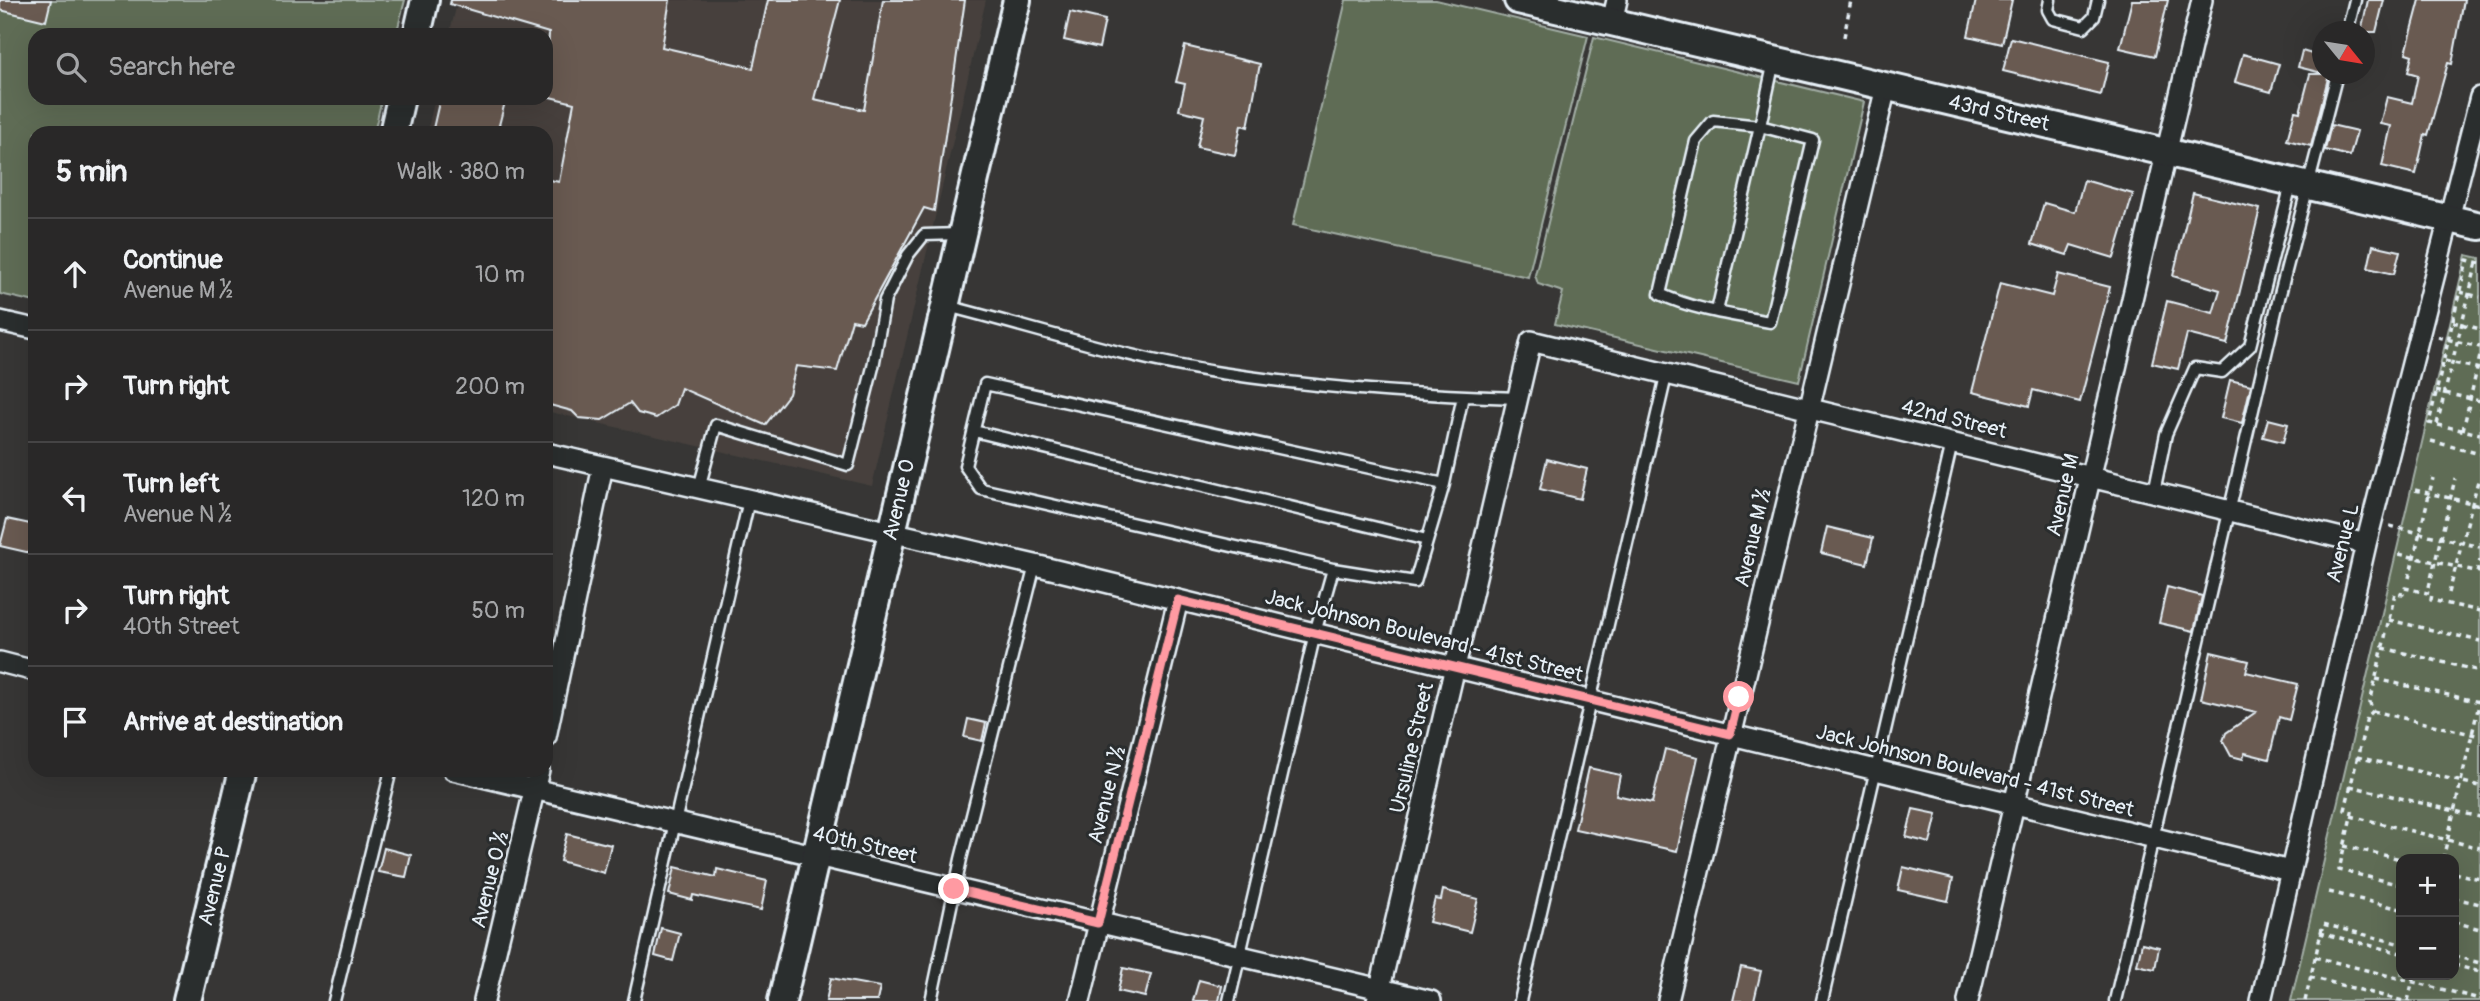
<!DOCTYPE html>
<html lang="en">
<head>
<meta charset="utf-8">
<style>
	:root { --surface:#292828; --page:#353434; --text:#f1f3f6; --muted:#a5a6a8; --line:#454445 }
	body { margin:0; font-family:Pangolin,sans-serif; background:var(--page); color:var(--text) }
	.controls { position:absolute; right:21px; bottom:21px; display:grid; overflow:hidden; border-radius:14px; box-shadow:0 7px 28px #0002 }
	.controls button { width:63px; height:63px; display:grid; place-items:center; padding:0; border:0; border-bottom:2px solid var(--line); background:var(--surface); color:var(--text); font:35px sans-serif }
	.compass { position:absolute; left:2312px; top:21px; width:63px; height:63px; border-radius:50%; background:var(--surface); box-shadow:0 7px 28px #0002; rotate:120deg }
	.stop { position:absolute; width:21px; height:21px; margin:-16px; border:5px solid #ff9aa2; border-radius:50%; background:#fff }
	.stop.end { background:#ff9aa2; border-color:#fff; box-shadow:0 2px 7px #0008 }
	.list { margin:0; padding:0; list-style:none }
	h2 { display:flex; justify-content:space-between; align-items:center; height:91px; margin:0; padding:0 28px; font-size:30px }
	h2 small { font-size:23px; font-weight:400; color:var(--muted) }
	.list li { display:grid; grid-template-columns:46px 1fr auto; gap:21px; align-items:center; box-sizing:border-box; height:112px; padding:0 28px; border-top:2px solid var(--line) }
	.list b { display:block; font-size:26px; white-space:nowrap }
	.list p { margin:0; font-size:23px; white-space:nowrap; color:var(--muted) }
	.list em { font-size:23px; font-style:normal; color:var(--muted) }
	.icon { flex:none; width:38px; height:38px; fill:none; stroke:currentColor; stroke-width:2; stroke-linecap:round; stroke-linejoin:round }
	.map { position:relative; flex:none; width:2480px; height:1001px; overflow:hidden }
	.search { position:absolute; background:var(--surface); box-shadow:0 7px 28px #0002; left:28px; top:28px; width:525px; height:77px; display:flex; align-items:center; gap:18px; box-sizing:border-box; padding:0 24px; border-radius:21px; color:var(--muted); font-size:26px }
	.panel { position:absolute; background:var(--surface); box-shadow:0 7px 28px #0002; left:28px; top:126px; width:525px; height:651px; border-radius:21px }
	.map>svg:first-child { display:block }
	.built { fill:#46413d }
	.green { fill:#5e6c54; stroke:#a3aea6; stroke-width:2; fill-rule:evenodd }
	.building { fill:#695a51; stroke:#e8f1f8; stroke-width:2 }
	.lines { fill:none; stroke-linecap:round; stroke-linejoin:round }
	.lane-casing { stroke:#e8f1f8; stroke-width:15 }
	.street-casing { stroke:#e8f1f8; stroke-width:24 }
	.secondary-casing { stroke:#e8f1f8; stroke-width:32 }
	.path { stroke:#e8f1f8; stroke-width:3.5; stroke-dasharray:5 5; stroke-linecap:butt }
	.lane { stroke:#2a2d2e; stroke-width:10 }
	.street { stroke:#2a2d2e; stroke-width:19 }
	.secondary { stroke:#2a2d2e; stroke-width:26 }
	.route { stroke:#ff9aa2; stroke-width:9 }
	.labels { text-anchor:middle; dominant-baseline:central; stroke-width:6; stroke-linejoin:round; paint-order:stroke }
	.street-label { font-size:21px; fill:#e8f1f8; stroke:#2a2d2e }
</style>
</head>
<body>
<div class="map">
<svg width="2480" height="1001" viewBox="0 0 2480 1001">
	<rect width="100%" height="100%" fill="#373635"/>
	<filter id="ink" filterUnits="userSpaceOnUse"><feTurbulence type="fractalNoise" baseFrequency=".0143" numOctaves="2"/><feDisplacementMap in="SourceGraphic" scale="14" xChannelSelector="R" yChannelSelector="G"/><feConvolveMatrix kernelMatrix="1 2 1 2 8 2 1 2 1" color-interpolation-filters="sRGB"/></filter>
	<g filter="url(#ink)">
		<path class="built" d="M458,0H986L872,486L546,411V133H427L435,98H546V35H449Z"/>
		<path class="green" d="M0,0H405L396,35H35V98H382L374,133H35V302L0,294Z
			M1346,0H1436L1588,36L1528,277L1293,225Z
			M1594,37L1864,102L1799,381L1555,324L1563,292L1538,284L1535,275Z
			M2466,255L2480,258V1001H2291ZM2454,859V975H2401V859Z"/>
		<path class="building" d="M0,0H51L46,21L0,10Z
			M451,0H670L662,47L753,68L768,0H840L814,99L864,110L883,0H965L934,211L924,208L862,322L852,320L837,371L796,366L789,394L765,425L681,388L675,405L656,418L638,413L630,403L602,420L579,418L572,411L546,404V179L559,182L574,103L546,96L549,33L450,4Z
			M1976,0H2012L2002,44L1968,36Z
			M2132,0H2168L2155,56L2120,48Z
			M2368,0H2384L2376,32H2361Z
			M2420,0H2464L2452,64L2448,63L2428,135L2425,134L2416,174L2382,166L2391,126L2380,124L2387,97L2412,103L2418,75L2408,72L2412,55L2406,53Z
			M1070,12L1105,20L1099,48L1064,40Z
			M2011,38L2109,62L2101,95L2003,71Z
			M1185,46L1260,64L1248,127L1241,125L1235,155L1197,147L1204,116L1179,110L1185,84L1176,82Z
			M2302,51L2322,57V73L2298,67Z
			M2243,54L2279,64L2271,92L2235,82Z
			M2310,74H2329L2311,146L2287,140L2295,111L2300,112Z
			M440,98H506L497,133H432Z
			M2331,125L2357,131L2350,156L2325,150Z
			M2084,180L2133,194L2114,258L2071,245L2067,255L2032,244L2044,203L2075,212Z
			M2193,193L2260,209L2227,344L2187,334L2178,369L2152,363L2167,301L2213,313L2220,290L2173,276Z
			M2373,245L2400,251L2394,274L2368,268Z
			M2058,274L2110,287L2080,402L2033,390L2029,406L1972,392L2000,283L2052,296Z
			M2230,380L2251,385L2242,423L2221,418Z
			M2268,419L2288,424L2283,442L2263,437Z
			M1547,459L1587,469L1580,499L1540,489Z
			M7,519L35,525V554L0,546Z
			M1827,527L1873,538L1867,564L1821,553Z
			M2167,587L2202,596L2194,631L2159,623Z
			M2211,652L2249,661L2246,672L2298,684L2289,720L2279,717L2269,759L2245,753L2243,759L2231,756L2223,741L2226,733L2256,712L2201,699Z
			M968,719L986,723L982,741L964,737Z
			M1665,749L1698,757L1677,851L1575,829L1589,768L1620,775L1616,795L1652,803Z
			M1913,809L1937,814L1930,843L1906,837Z
			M567,834L611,845L604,873L560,861Z
			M384,848L411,855L406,877L378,872Z
			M675,867L716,877L717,869L767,881L761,910L693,895L692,900L669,894Z
			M1903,867L1953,879L1948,901L1898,890Z
			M1443,890L1478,899L1470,932L1429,922L1435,899L1441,900Z
			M661,928L680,933L673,961L655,956Z
			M2142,943L2159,947L2155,969L2137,965Z
			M1741,967L1761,971L1754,1001H1733Z
			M1123,968L1151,974L1145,997L1118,991Z
			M831,978L880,987L877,1001H826Z
			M1199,980L1222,986L1219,1001H1193Z"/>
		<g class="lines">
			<g class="lane-casing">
				<path id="lane" d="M2050,0L2048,10L2053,19L2084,27L2094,17L2098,0
					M2347,32L2355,0
					M947,306C1038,329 1128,359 1221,373C1320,388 1418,395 1518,398
					M1717,311L1760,126L1813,140L1770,322C1733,315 1694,310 1660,294L1696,141L1713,121L1760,126L1774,61
					M974,431L1427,540
					M699,488L716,425L848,465L873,367L885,300L908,255L924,235L961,234
					M2154,492L2166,434L2195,368L2222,372L2250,346L2291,184
					M1333,569L981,489L965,466L985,384L1444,484
					M334,1001L391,770
					M634,1001L749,500
					M931,1001L961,859L1035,565
					M1229,1001L1315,633L1333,569L1415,582L1444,484L1463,396
					M1520,1001L1666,376
					M1822,1001L1952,443
					M2115,1001L2279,298L2337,74"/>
			</g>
			<g class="street-casing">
				<path id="street" d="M1612,22L1617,0
					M0,321L35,329
					M546,453L1035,565L2290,871
					M0,662L35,671
					M546,737L603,466
					M453,770L1431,1001
					M484,1001L539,770
					M1080,1001L1178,600
					M1377,1001L1531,341L2366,544
					M1668,1001L1886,87
					M1968,1001L2202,0
					M2261,1001L2366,544L2480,97"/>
			</g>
			<g class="secondary-casing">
				<path id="secondary" d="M1518,0L2480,226
					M417,35L425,0
					M393,133L401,98
					M187,1001L243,770
					M782,1001L1017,0"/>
			</g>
			<path class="path" d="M1844,37L1851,0
				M2480,263L2467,260L2429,423L2480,434
				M2460,292L2480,297
				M2453,322L2480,329
				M2438,337L2480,347
				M2445,361L2480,369
				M2436,391L2480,401
				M2437,424L2477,262
				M2463,430L2480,356
				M2431,441L2480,454
				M2415,490L2480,505
				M2390,526L2480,547
				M2399,554L2480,572
				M2477,572L2480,560
				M2409,578L2433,478
				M2429,587L2455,479
				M2449,593L2479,477
				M2389,620L2480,641
				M2383,648L2480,671
				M2376,679L2480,702
				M2373,711L2480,736
				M2357,757L2480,786
				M2350,786L2480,817
				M2351,816L2480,848
				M2344,846L2401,859
				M2443,859L2480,700
				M2454,873L2480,879
				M2401,885L2339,870L2352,812L2345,810L2367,717L2373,711L2370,703L2395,593L2403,594L2405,588L2432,594L2431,600L2480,611
				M2329,892L2401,909
				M2454,898L2480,904
				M2454,922L2480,929
				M2320,933L2401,953
				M2454,956L2480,963
				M2315,957L2480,999
				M2454,965L2480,972
				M2310,977L2403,1001
				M2305,1001L2323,924L2401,944
				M2408,1001L2414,975"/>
			<use href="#lane" class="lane"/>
			<use href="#street" class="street"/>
			<use href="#secondary" class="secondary"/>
		</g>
	</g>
	<g class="lines" filter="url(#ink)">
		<path class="route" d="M954,889L1098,923L1178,600L1730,734L1739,697"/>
	</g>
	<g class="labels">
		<g class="street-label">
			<text transform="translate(1999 113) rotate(13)">43rd Street</text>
			<text transform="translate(1954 419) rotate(14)">42nd Street</text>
			<text transform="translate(2063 495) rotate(-77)">Avenue M</text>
			<text transform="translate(899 500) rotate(-77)">Avenue O</text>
			<text transform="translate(1753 538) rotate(-77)">Avenue M ½</text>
			<text transform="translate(2343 543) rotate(-76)">Avenue L</text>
			<text transform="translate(1424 636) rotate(14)">Jack Johnson Boulevard - 41st Street</text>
			<text transform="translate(1412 748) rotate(-77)">Ursuline Street</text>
			<text transform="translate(1975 771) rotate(14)">Jack Johnson Boulevard - 41st Street</text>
			<text transform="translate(1107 795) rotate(-76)">Avenue N ½</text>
			<text transform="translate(865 845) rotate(13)">40th Street</text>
			<text transform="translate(490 880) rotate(-76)">Avenue O ½</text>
			<text transform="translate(215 886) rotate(-76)">Avenue P</text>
		</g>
	</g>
</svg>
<div class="controls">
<button>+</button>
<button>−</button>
</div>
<svg class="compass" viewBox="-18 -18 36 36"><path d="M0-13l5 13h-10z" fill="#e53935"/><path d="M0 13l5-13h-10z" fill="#a5a6a8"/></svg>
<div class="stop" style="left:1739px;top:697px"></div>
<div class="stop end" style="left:954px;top:889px"></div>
<div class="search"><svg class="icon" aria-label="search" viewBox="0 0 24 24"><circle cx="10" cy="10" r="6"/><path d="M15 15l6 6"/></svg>Search here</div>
<section class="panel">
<h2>5 min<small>Walk · 380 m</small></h2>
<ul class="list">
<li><svg class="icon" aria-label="ahead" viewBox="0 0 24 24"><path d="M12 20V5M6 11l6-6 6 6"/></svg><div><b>Continue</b><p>Avenue M ½</p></div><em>10 m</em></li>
<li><svg class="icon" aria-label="right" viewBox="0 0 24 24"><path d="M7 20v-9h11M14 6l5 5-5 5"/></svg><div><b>Turn right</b></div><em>200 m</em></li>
<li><svg class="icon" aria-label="left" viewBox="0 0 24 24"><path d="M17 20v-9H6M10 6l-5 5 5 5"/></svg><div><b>Turn left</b><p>Avenue N ½</p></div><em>120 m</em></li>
<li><svg class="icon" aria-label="right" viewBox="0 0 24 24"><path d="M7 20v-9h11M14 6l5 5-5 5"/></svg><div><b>Turn right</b><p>40th Street</p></div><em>50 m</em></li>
<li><svg class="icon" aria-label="arrive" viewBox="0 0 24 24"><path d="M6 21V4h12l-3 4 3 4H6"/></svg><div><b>Arrive at destination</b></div></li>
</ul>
</section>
</div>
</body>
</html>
